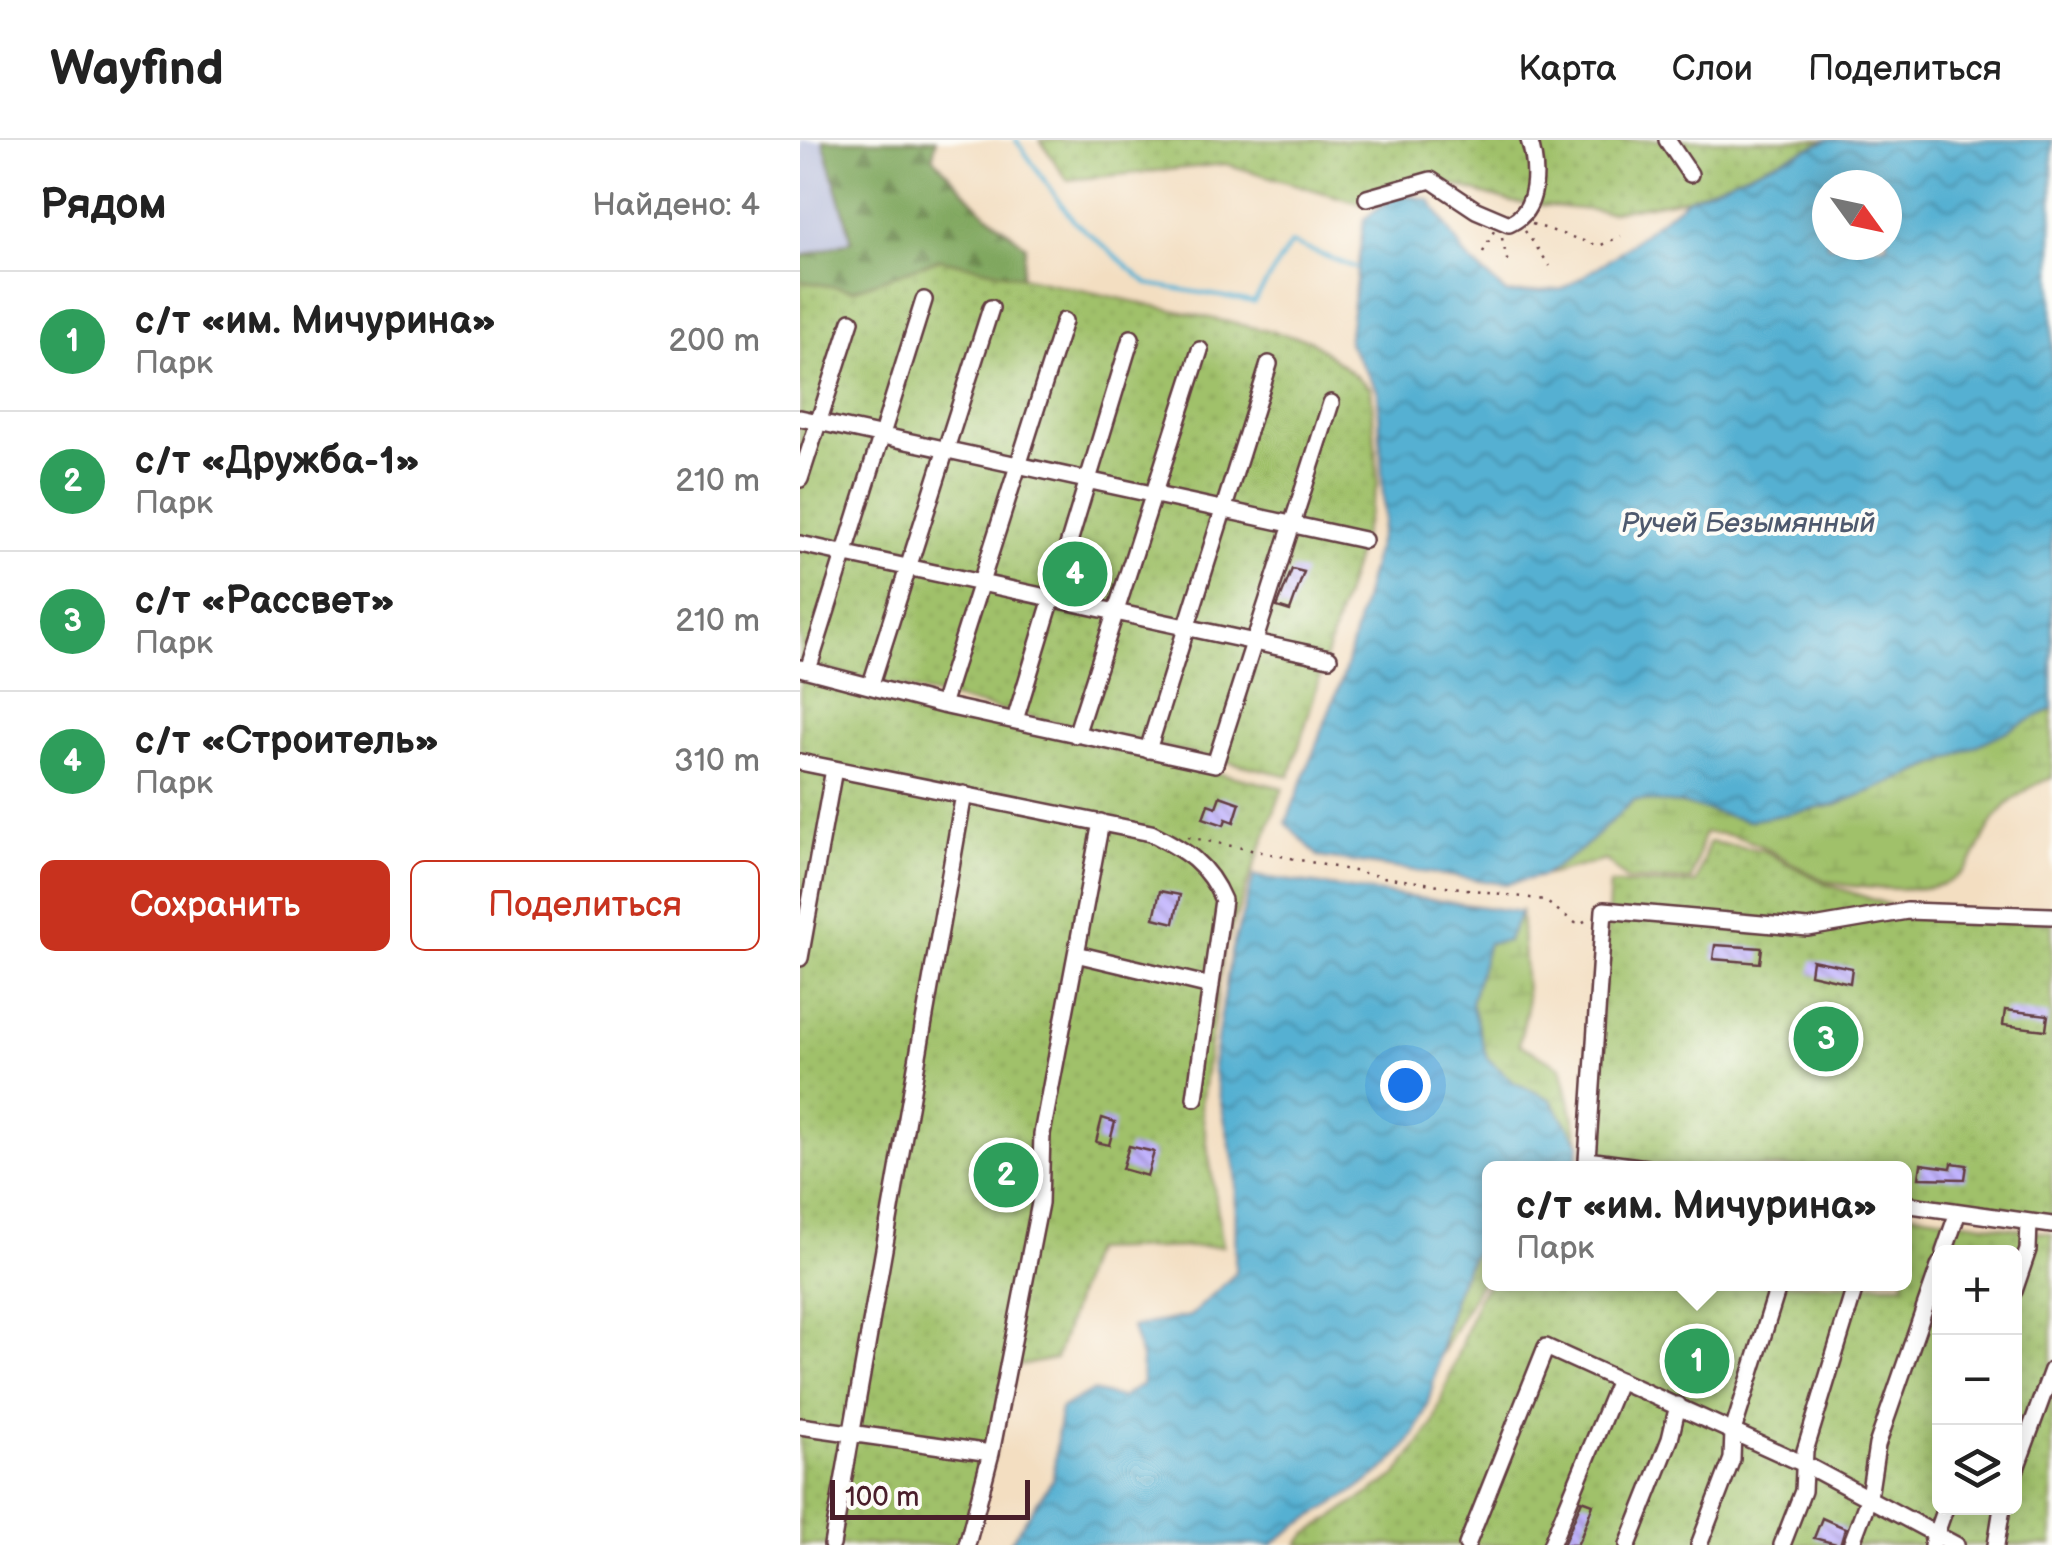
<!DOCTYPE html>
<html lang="ru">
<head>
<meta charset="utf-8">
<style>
	:root { --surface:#fff; --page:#f6f6f6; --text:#222; --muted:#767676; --line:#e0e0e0; --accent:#c8321e }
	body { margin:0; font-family:"Balsamiq Sans",sans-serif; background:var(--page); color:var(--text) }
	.controls { position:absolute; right:30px; bottom:30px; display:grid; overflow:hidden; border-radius:15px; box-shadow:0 5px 25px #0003 }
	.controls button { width:90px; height:90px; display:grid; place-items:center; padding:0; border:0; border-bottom:2px solid var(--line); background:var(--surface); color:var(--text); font:50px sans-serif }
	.compass { position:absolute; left:1012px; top:30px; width:90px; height:90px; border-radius:50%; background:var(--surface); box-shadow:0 5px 25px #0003; rotate:123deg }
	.scale { position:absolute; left:30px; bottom:25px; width:200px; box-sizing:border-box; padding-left:10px; border:5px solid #4a1f2b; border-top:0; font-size:28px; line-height:35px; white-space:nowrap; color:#4a1f2b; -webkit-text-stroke:8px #fdfcf7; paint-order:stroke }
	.you { position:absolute; left:605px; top:945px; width:35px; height:35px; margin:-25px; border:8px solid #fff; border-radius:50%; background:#1a73e8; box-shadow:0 0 0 15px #1a73e833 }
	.badge { display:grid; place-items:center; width:65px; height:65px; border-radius:50%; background:var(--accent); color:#fff; font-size:32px; font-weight:700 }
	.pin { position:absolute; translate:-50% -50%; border:5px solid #fff; box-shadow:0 2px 10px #0006 }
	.popup { position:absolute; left:682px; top:1021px; width:430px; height:130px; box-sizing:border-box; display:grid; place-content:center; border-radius:15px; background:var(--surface); filter:drop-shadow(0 2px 8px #0005); font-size:32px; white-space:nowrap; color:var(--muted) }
	.popup b { font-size:38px; color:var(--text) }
	.popup::after { content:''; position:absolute; left:50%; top:100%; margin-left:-20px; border:20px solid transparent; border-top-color:var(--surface) }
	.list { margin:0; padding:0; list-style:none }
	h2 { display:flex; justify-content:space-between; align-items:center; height:130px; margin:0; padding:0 40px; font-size:42px }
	h2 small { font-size:32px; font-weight:400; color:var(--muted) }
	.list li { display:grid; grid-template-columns:65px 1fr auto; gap:30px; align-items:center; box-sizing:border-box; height:140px; padding:0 40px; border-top:2px solid var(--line) }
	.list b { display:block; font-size:38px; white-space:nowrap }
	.list p { margin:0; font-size:32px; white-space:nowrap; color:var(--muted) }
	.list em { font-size:32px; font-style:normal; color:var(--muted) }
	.actions { display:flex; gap:20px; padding:30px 40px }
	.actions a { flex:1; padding:22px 0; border:2px solid var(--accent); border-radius:15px; text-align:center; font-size:35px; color:var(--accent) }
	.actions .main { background:var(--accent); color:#fff }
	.icon { flex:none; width:55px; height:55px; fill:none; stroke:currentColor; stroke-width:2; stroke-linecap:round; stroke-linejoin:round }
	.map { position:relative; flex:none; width:1252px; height:1405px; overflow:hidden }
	header { display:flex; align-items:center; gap:60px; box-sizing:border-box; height:140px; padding:0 50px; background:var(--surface); border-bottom:2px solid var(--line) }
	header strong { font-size:48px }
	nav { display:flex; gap:55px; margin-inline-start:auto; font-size:35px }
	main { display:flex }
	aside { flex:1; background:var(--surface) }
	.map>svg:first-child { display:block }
	.industrial { fill:#bdc3de }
	.forest { fill:url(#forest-firs); stroke:#656344; stroke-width:2.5 }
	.wetland { fill:url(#wetland-marsh); stroke:#75704a; stroke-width:2.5 }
	.garden { fill:url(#garden-dots); stroke:#75704a; stroke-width:2.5; fill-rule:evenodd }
	.water { fill:url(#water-waves); stroke:#50687e; stroke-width:2.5; fill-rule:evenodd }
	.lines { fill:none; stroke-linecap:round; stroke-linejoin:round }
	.stream { stroke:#55b0d2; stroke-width:4 }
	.building { fill:url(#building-back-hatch) }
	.minor-casing { stroke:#633c42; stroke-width:20 }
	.path { stroke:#633c42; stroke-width:2.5; stroke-dasharray:2.5 8; stroke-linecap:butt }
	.minor { stroke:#fff; stroke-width:15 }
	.labels { text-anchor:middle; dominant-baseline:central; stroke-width:8; stroke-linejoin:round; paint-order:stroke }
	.water-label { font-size:28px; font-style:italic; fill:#4e596e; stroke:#fdfcf7 }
</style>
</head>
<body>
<header>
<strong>Wayfind</strong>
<nav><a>Карта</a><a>Слои</a><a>Поделиться</a></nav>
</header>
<main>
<aside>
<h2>Рядом<small>Найдено: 4</small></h2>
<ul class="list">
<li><span class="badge" style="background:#2e9e5b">1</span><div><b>с/т «им. Мичурина»</b><p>Парк</p></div><em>200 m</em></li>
<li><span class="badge" style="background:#2e9e5b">2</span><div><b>с/т «Дружба-1»</b><p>Парк</p></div><em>210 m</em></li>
<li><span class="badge" style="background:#2e9e5b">3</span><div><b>с/т «Рассвет»</b><p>Парк</p></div><em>210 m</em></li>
<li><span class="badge" style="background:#2e9e5b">4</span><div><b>с/т «Строитель»</b><p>Парк</p></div><em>310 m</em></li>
</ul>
<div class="actions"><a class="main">Сохранить</a><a>Поделиться</a></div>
</aside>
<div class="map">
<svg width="1252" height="1405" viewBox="0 0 1252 1405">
	<defs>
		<pattern id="forest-firs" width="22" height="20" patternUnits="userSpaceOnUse" patternTransform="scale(2.5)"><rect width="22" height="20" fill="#80a75e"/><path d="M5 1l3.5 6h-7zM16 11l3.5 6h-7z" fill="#6b874e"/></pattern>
		<pattern id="wetland-marsh" width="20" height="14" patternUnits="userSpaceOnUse" patternTransform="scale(2.5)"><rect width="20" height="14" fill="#a0c16a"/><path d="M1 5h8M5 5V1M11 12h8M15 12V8" fill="none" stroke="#8ba55c"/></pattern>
		<pattern id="garden-dots" width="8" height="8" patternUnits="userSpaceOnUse" patternTransform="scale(2.5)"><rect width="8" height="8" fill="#a0c16a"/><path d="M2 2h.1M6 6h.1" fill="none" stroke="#8ba55c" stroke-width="1.8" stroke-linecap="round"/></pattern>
		<pattern id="water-waves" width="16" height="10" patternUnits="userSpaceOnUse" patternTransform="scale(2.5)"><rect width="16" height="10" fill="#55b0d2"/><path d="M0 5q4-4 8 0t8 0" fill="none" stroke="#488fab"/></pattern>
		<pattern id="building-back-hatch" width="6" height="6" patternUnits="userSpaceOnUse" patternTransform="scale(2.5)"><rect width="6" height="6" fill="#c1b3fe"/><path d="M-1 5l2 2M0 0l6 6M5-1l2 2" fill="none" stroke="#9f91ce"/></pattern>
	</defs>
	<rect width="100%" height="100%" fill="#fdfcf7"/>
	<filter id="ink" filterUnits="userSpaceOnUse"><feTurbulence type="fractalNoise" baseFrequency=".01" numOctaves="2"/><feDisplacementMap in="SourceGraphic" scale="20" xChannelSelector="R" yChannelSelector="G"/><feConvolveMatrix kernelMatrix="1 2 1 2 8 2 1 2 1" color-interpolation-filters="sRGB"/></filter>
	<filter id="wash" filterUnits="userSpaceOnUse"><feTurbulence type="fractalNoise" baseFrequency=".0048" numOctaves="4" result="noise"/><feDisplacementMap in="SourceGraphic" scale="40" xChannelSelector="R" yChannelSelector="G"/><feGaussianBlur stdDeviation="2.25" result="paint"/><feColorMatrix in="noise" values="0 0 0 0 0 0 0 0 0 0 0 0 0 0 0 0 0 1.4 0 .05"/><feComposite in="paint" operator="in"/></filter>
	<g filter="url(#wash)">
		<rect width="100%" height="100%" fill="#f3dec1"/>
		<path class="industrial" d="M0,0H23L53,101L0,117Z"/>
		<path class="forest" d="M23,0H136L133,17L181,69L226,106L221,138L140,119L53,150L0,141V117L52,101Z"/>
		<path class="wetland" d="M1252,569V638C1232,644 1209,660 1196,677C1175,707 1176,738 1132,747C1111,751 1043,748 1024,740C984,722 951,691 904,693L891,740H827L806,720L742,736L782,709L834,660L882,664L948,681L1036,665L1149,619Z
			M721,772L727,868L719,904L761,927L780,1004L750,959L713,942L687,918L671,863L688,803L707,801Z
			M689,1097V1127L641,1214C651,1171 656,1128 689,1097Z"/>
		<path class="garden" d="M240,0H1028L888,58L810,72L711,62L644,42L562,64L426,24L267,40Z
			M140,119L510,200L571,248L578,343L490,636L0,524V141L53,150Z
			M0,537L483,648L424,809L401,965L423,1106L291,1110L256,1219L217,1226L170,1405H0Z
			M909,702L962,710L1029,745L1117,774L1252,782V1077L1105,1058L1104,1028H883L791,1016L810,744L896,743Z
			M1105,1072L1252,1094V1405H498L506,1395L597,1335L632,1286L678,1157L689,1142L1104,1144ZM1140,1112H1214V1368H1140Z"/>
		<path class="water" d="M1028,0H1252V569L1149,619L1036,665L948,681L882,664L834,660L782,709L742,736L706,744L519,717L486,683L545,531L584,378L578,251L548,202L564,79L600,53L630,60L667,118L707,154L763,149L815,116L888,58ZM1027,45H1087V105H1027Z
			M454,736L721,772L707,801L688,803L671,863L687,918L713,942L750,959L780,1004L775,1028H690L689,1097C639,1144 647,1224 620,1283C592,1345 520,1363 472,1405H208L253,1339L260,1269L292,1251L320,1258L342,1245L341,1218L332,1187L390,1176L435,1134L436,1033L413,926L431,813Z"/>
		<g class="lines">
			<path class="stream" d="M216,0L273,80L348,144L454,162L491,103L556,128"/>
		</g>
		<g id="blocks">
			<path class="building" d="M492,429L504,432L490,471L477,467Z
				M420,656L440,663L434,682L426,679L424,685L403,678L408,664L416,667Z
				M360,751L380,755L374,783L354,778Z
				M915,805L962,808L960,823L913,819Z
				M1012,820L1052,828L1050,843L1010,834Z
				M1205,870L1248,875L1246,890L1203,885Z
				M302,978L315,982L309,1005L296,1002Z
				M329,1006L354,1012L347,1036L322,1029Z
				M1152,1023L1167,1025L1165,1039L1119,1038L1121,1024L1151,1028Z
				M782,1360L793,1364L781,1397L777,1405H763Z
				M1022,1378L1045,1388L1040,1405L1014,1398Z"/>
		</g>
	</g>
	<g filter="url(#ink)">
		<use href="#blocks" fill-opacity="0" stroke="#633c42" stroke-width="2.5"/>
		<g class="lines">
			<g class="minor-casing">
				<path id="minor" d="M867,0L890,34
					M567,58L631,40L676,70L709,84C740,71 738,27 729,0
					M0,278L564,400
					M0,339L51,181
					M0,404L529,518
					M0,528L142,565L415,624L531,263
					M8,530L124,160
					M71,544L191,168
					M142,565L264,181
					M215,580L331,198
					M276,595L400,210
					M348,610L469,224
					M0,622L351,693C385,710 408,724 423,760L395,958
					M276,814L411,846
					M0,818L34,629
					M846,1028L787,1020L804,770L1008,788L1107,771L1252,776
					M1104,1064L1252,1085
					M1144,1112L1158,1072
					M1214,1151L1228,1110L1229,1082
					M0,1286L191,1313
					M1214,1334L1252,1230
					M32,1405L164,654
					M167,1405L191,1313L240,1063L242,994L301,682
					M667,1405L746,1207L1006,1325L1156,1405
					M751,1405L819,1240
					M828,1405L870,1299L878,1265
					M899,1405L932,1319L933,1291L979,1144
					M982,1405L1003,1351L1005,1311L1056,1144
					M1051,1405L1069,1357L1077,1305L1140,1124
					M1132,1405L1145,1368
					M1196,1405L1202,1368"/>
			</g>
			<path class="path" d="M732,84L799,106L821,96
				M725,91L750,126
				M702,98L709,128
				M683,112L694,91
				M388,697L583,737L744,760L778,785L790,778"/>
			<use href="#minor" class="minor"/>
		</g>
	</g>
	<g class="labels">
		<g class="water-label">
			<text x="948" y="383">Ручей Безымянный</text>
		</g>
	</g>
</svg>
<div class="controls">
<button>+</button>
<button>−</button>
<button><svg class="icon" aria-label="layers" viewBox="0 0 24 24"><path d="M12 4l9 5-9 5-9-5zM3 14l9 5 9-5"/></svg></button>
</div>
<svg class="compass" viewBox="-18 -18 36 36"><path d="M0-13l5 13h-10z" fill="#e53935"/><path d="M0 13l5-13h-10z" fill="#767676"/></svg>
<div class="scale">100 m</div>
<div class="you"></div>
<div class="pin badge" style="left:897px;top:1221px;background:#2e9e5b">1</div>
<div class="popup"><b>с/т «им. Мичурина»</b>Парк</div>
<div class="pin badge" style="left:206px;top:1035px;background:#2e9e5b">2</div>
<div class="pin badge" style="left:1026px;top:899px;background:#2e9e5b">3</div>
<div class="pin badge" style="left:275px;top:434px;background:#2e9e5b">4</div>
</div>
</main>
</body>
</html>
